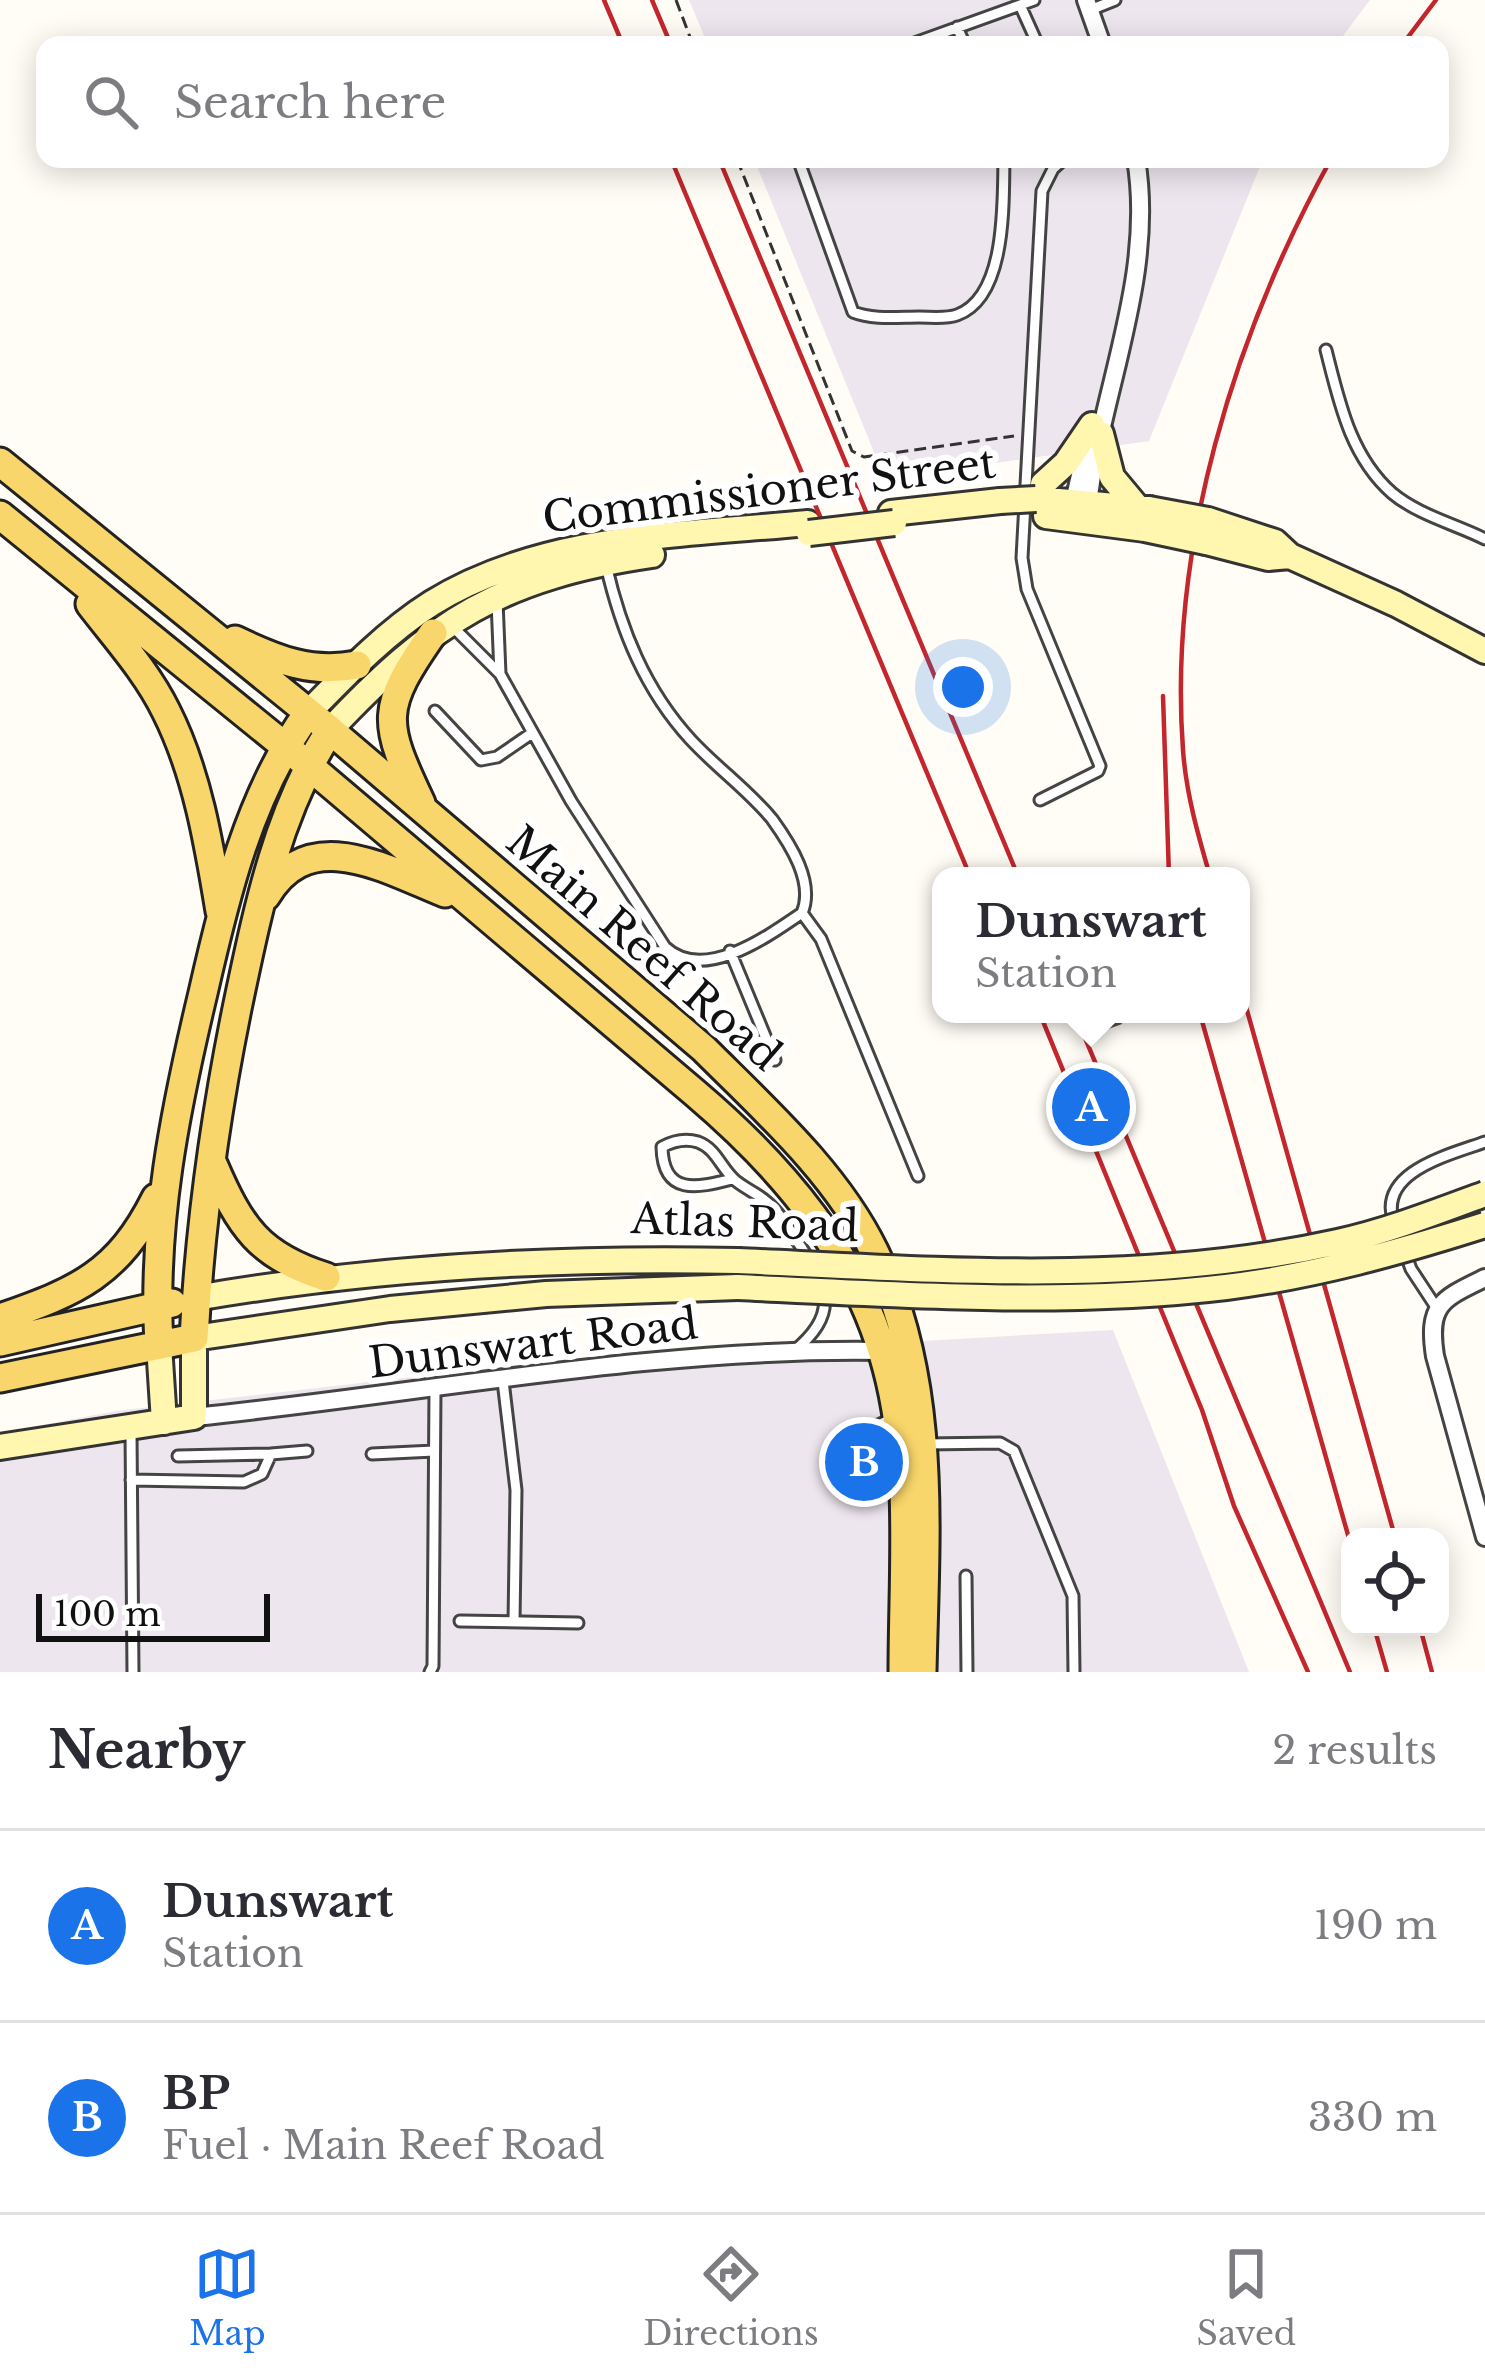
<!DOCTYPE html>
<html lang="en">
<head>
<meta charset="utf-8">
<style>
	:root { --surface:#fff; --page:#f7f7f7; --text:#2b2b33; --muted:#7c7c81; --line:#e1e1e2; --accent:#1a73e8 }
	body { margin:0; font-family:"Libre Baskerville",serif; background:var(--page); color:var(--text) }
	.controls { position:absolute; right:36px; bottom:36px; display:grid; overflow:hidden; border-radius:24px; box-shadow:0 6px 30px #0003 }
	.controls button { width:108px; height:108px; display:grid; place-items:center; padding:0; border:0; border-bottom:3px solid var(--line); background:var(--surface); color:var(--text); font:60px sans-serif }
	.scale { position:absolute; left:36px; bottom:30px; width:234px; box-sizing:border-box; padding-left:12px; border:6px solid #111; border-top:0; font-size:33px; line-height:42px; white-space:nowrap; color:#111; -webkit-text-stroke:9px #fff; paint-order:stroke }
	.you { position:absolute; left:963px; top:687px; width:42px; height:42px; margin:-30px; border:9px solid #fff; border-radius:50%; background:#1a73e8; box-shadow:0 0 0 18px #1a73e833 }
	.badge { display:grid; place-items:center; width:78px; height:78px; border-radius:50%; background:var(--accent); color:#fff; font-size:39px; font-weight:700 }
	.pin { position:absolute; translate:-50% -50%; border:6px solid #fff; box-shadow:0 3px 12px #0006 }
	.popup { position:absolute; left:932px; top:867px; width:318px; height:156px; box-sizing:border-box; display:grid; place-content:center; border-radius:24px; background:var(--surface); filter:drop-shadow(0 3px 9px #0005); font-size:39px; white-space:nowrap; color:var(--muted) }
	.popup b { font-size:45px; color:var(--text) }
	.popup::after { content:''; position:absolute; left:50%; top:100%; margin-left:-24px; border:24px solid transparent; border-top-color:var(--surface) }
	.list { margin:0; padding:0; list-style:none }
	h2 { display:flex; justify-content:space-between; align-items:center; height:156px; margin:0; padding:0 48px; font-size:51px }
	h2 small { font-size:39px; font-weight:400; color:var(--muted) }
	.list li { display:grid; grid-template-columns:78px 1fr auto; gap:36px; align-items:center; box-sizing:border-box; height:192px; padding:0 48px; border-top:3px solid var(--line) }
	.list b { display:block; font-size:45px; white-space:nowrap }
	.list p { margin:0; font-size:39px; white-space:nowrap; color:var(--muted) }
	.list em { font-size:39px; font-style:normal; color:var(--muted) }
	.icon { flex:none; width:66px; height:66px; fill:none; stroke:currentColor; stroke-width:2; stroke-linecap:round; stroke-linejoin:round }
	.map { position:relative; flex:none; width:1485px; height:1672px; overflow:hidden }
	.search { position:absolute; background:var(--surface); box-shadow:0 6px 30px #0003; left:36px; right:36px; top:36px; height:132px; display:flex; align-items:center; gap:30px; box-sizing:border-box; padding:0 42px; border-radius:24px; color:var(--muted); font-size:45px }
	.sheet { height:540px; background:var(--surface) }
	nav { display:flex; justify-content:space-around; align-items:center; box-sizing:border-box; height:168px; border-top:3px solid var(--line); background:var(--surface); font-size:33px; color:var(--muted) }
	nav a { display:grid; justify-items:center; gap:6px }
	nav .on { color:var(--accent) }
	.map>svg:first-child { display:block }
	.industrial { fill:#eee6ef }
	.building { fill:#5a524d }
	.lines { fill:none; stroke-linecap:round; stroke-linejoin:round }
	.lane-casing { stroke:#444; stroke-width:15 }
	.street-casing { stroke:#444; stroke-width:22 }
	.secondary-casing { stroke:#333; stroke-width:30 }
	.primary-casing { stroke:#222; stroke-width:33 }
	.path { stroke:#333; stroke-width:3; stroke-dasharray:12 6; stroke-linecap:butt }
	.lane { stroke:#fff; stroke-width:9 }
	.street { stroke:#fff; stroke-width:16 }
	.secondary { stroke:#fff6b0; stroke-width:24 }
	.primary { stroke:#f9d66b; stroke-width:27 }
	.rail { stroke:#c4262e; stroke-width:4.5 }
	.secondary-bridge-casing { stroke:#333; stroke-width:30; stroke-linecap:butt }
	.secondary-bridge { stroke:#fff6b0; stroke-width:24 }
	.labels { text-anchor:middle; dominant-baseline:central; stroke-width:12; stroke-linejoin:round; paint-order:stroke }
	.street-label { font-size:42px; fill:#111; stroke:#fff }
</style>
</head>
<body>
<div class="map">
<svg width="1485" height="1672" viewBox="0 0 1485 1672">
	<rect width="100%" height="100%" fill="#fffdf5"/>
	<path class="industrial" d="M689,0H1370L1336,45H708Z
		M754,159H1263L1149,441L885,479Z
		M1113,1330L1249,1672H0V1433L116,1411L526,1364Z"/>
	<path class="building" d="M1096,1014H1118L1122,1024L1103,1031Z
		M842,1446H853L861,1455L871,1446H883L885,1478H872L862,1469L853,1478H842Z"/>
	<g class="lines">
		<g class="lane-casing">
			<path id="lane" d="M1020,5L1038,45
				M1090,10L1115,0
				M957,27L965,45
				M909,45L1034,0
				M798,159L853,312C873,320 898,317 919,317C931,317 946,319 957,315C1007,297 1003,202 1004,159
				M1326,350C1339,401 1350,456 1392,493C1418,515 1455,524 1485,539
				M497,601L500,674
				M452,626L500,674L571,801L665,947C703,983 767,937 802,913C815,882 790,844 772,819C748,790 717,768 691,740C645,690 621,630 606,565
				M435,711L481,760L497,757L532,733
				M1040,800L1098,771L1100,766L1027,589L1022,558L1042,191L1053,169L1064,159
				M802,913L821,939L918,1176
				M730,951L775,1060
				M732,1179C697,1188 663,1196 662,1147C673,1141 685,1138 698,1142C717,1149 721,1169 736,1181C746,1189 758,1194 767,1202C781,1214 791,1232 801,1247C829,1290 838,1315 794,1351
				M1394,1223C1376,1172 1449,1155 1485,1142
				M1404,1250L1411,1269L1436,1307
				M503,1381L516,1490L514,1622
				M131,1432L133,1672
				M926,1444L1000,1443L1014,1451L1073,1596L1074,1672
				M862,1446L866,1431L895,1417
				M271,1454L307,1451
				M372,1454L434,1451
				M862,1478L867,1492L897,1493
				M131,1480L244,1482L262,1474L271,1454L178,1456
				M966,1576L967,1672
				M460,1621L578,1623
				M430,1672L433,1666L435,1390"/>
		</g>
		<g class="street-casing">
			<path id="street" d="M1086,0L1102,45
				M1072,510L1089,436
				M1087,512C1099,395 1156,278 1136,159
				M1485,1278C1442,1299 1427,1304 1435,1356L1485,1537
				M194,1417C420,1394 655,1347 882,1351"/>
		</g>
		<g class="secondary-casing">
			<path id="secondary" d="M1101,434L1112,477L1137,507
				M1043,484L1066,463L1092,425
				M1036,499L1149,509
				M891,513L1000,501
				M1046,516L1145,529
				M1208,520L1275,542L1290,556L1396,604L1485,651
				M1206,542L1268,558L1290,556
				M308,713C346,674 386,632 432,603C542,535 683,535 808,523
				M330,730C433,620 502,577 652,555
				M196,1298C376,1267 555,1257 738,1261
				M159,1345L164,1422
				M0,1447L194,1417V1338L390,1309L546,1294L738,1287"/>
		</g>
		<g class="primary-casing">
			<path id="primary" d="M0,462L330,730L704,1049C764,1109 836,1173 874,1251C938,1381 925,1531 922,1672
				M0,515L308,765L695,1093C782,1167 858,1255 887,1368C913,1465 903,1573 903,1672
				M90,604C116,638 147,672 166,711C197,772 209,844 220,911
				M235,640C277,660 311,674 357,665
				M421,803C382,721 380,709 433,633
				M266,896C309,823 385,869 445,893
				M213,1164C240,1227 259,1256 326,1277
				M0,1318C78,1291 118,1274 156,1198
				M0,1342L172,1303
				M159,1345C152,1224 175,1110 203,993C225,896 249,795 308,713
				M0,1378L194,1338C200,1224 216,1110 239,999C259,904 278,812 330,730"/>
		</g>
		<path class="path" d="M676,0L693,45
			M737,159L852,451L864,457L1014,436"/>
		<use href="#lane" class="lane"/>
		<use href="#street" class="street"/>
		<use href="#secondary" class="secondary"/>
		<use href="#primary" class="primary"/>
		<path class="rail" d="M604,0L623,45
			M652,0L671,45
			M1402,45L1436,0
			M671,159L970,876
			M719,159L1018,876
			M1163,696L1169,876
			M1210,876C1198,835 1186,793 1183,750C1168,548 1234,335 1331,159
			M1241,989L1395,1537
			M1040,1014L1202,1410L1234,1506L1308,1672
			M1075,1014L1350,1672
			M1200,1014L1350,1542
			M1374,1627L1387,1672
			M1420,1627L1432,1672"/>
		<g class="secondary-bridge-casing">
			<path id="secondary-bridge" d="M1000,501L1036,499
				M1149,509L1208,520
				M1145,529L1206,542
				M809,533L894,523
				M738,1261C938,1270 1140,1286 1338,1242C1388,1231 1436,1212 1485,1194
				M738,1287C899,1295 1066,1306 1226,1287C1315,1276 1400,1252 1485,1225"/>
		</g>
		<use href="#secondary-bridge" class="secondary-bridge"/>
	</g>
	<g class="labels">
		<g class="street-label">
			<text transform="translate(769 490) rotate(-7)">Commissioner Street</text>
			<text transform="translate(644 948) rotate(41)">Main Reef Road</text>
			<text transform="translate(745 1222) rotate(2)">Atlas Road</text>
			<text transform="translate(533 1343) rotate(-7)">Dunswart Road</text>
		</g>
	</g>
</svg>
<div class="controls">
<button><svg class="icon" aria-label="locate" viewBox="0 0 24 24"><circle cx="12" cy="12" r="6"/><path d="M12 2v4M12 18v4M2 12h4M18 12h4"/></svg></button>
</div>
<div class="scale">100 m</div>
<div class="you"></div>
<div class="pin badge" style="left:1091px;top:1107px">A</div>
<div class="popup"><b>Dunswart</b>Station</div>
<div class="pin badge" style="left:864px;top:1462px">B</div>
<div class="search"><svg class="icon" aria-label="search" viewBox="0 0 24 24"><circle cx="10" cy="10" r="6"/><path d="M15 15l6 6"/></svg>Search here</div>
</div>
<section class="sheet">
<h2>Nearby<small>2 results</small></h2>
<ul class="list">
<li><span class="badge">A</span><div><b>Dunswart</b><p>Station</p></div><em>190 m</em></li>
<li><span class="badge">B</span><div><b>BP</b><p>Fuel · Main Reef Road</p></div><em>330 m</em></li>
</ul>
</section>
<nav>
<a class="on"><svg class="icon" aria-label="map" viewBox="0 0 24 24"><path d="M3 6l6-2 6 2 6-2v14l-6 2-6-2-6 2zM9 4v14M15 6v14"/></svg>Map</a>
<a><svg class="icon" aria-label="directions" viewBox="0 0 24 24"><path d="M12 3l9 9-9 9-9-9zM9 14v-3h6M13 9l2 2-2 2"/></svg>Directions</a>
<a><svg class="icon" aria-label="saved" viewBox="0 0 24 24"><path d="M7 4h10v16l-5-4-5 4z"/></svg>Saved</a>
</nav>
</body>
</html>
